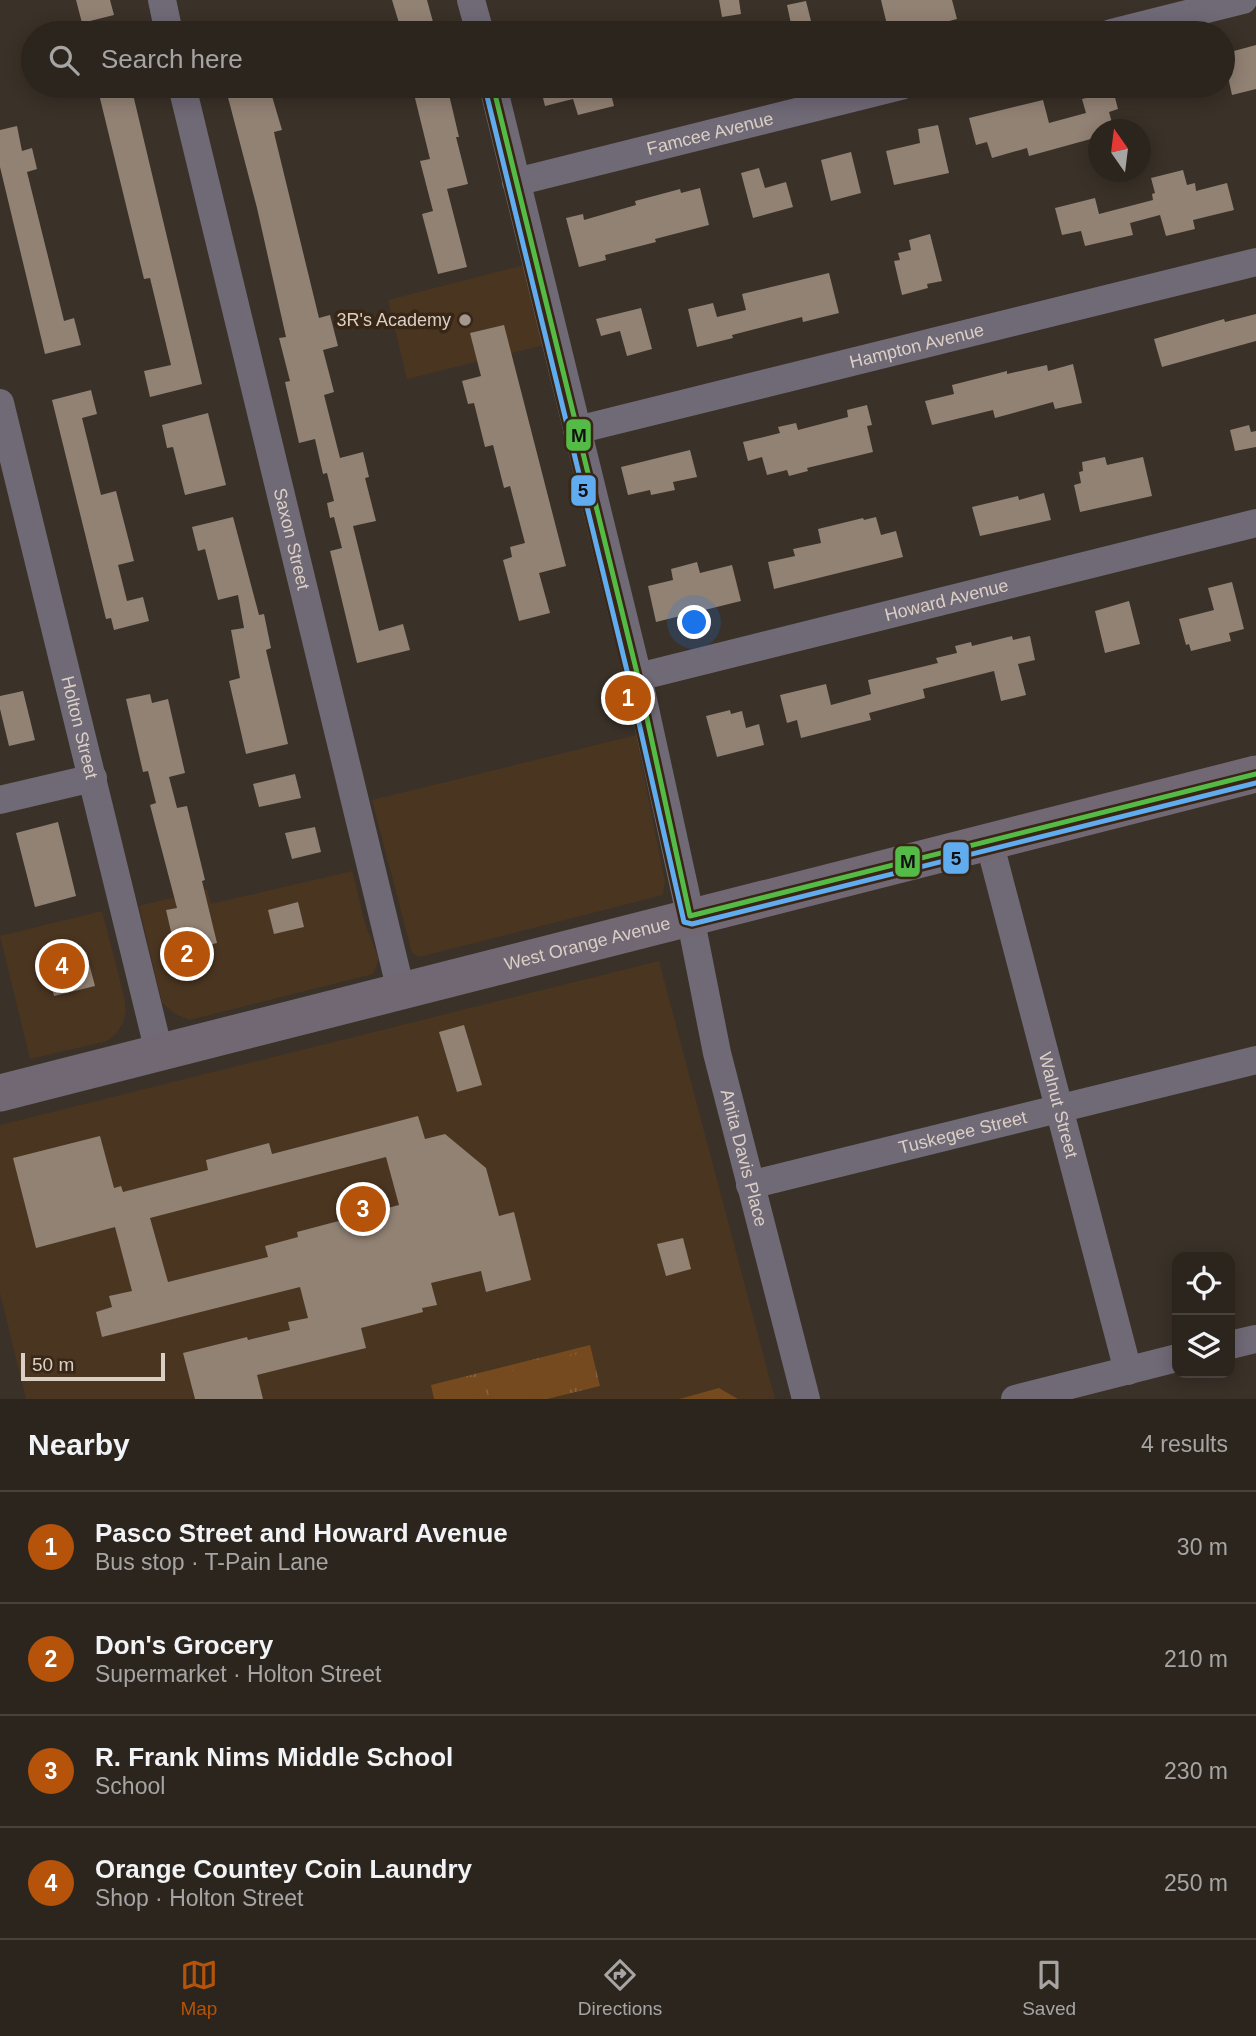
<!DOCTYPE html>
<html lang="en">
<head>
<meta charset="utf-8">
<style>
	:root { --surface:#2c251e; --page:#38312b; --text:#f1f3f6; --muted:#a6a5a4; --line:#48423c; --accent:#b45309 }
	body { margin:0; font-family:Arial,sans-serif; background:var(--page); color:var(--text) }
	.controls { position:absolute; right:21px; bottom:21px; display:grid; overflow:hidden; border-radius:14px; box-shadow:0 4px 18px #0003 }
	.controls button { width:63px; height:63px; display:grid; place-items:center; padding:0; border:0; border-bottom:2px solid var(--line); background:var(--surface); color:var(--text); font:35px sans-serif }
	.compass { position:absolute; left:1088px; top:119px; width:63px; height:63px; border-radius:50%; background:var(--surface); box-shadow:0 4px 18px #0003; rotate:346deg }
	.scale { position:absolute; left:21px; bottom:18px; width:144px; box-sizing:border-box; padding-left:7px; border:4px solid #dbcfc5; border-top:0; font-size:19px; line-height:24px; white-space:nowrap; color:#dbcfc5; -webkit-text-stroke:5px #382616; paint-order:stroke }
	.you { position:absolute; left:695px; top:623px; width:24px; height:24px; margin:-18px; border:5px solid #fff; border-radius:50%; background:#1a73e8; box-shadow:0 0 0 10px #1a73e833 }
	.badge { display:grid; place-items:center; width:46px; height:46px; border-radius:50%; background:var(--accent); color:#fff; font-size:23px; font-weight:700 }
	.pin { position:absolute; translate:-50% -50%; border:4px solid #fff; box-shadow:0 2px 7px #0006 }
	.list { margin:0; padding:0; list-style:none }
	h2 { display:flex; justify-content:space-between; align-items:center; height:91px; margin:0; padding:0 28px; font-size:30px }
	h2 small { font-size:23px; font-weight:400; color:var(--muted) }
	.list li { display:grid; grid-template-columns:46px 1fr auto; gap:21px; align-items:center; box-sizing:border-box; height:112px; padding:0 28px; border-top:2px solid var(--line) }
	.list b { display:block; font-size:26px; white-space:nowrap }
	.list p { margin:0; font-size:23px; white-space:nowrap; color:var(--muted) }
	.list em { font-size:23px; font-style:normal; color:var(--muted) }
	.icon { flex:none; width:38px; height:38px; fill:none; stroke:currentColor; stroke-width:2; stroke-linecap:round; stroke-linejoin:round }
	.map { position:relative; flex:none; width:1256px; height:1399px; overflow:hidden }
	.search { position:absolute; background:var(--surface); box-shadow:0 4px 18px #0003; left:21px; right:21px; top:21px; height:77px; display:flex; align-items:center; gap:18px; box-sizing:border-box; padding:0 24px; border-radius:38px; color:var(--muted); font-size:26px }
	.sheet { height:539px; background:var(--surface) }
	nav { display:flex; justify-content:space-around; align-items:center; box-sizing:border-box; height:98px; border-top:2px solid var(--line); background:var(--surface); font-size:19px; color:var(--muted) }
	nav a { display:grid; justify-items:center; gap:4px }
	nav .on { color:var(--accent) }
	.map>svg:first-child { display:block }
	.built { fill:#4a3521 }
	.grass { fill:url(#grass-tufts) }
	.garden { fill:#754a1e }
	.building { fill:#928274; fill-rule:evenodd }
	.lines { fill:none; stroke-linecap:round; stroke-linejoin:round }
	.minor { stroke:#706a77; stroke-width:28 }
	.major { stroke:#716874; stroke-width:37 }
	.bus-1-casing { stroke:#382616; stroke-width:10 }
	.bus-2-casing { stroke:#382616; stroke-width:10 }
	.bus-1 { stroke:#54bc46; stroke-width:5 }
	.bus-2 { stroke:#60acee; stroke-width:5 }
	.poi-dot { fill:#a3988e; stroke:#382616; stroke-width:2.5 }
	.labels { text-anchor:middle; dominant-baseline:central; stroke-width:7; stroke-linejoin:round; paint-order:stroke }
	.street-label { font-size:18px; fill:#dbcfc5; stroke:#382616 }
	.poi-label { font-size:18px; fill:#dbcfc5; stroke:#382616; text-anchor:end }
	.line-badge { stroke:#382616; stroke-width:2.5 }
	.pale-badge-label { font-size:19px; text-anchor:middle; font-weight:bold; fill:#111 }
</style>
</head>
<body>
<div class="map">
<svg width="1256" height="1399" viewBox="0 0 1256 1399">
	<defs>
		<pattern id="grass-tufts" width="24" height="20" patternUnits="userSpaceOnUse" patternTransform="scale(1.75)"><rect width="24" height="20" fill="#754a1e"/><path d="M3 7l-1-3M5 7V3M7 7l1-3M15 17l-1-3M17 17v-4M19 17l1-3" fill="none" stroke="#88633d"/></pattern>
	</defs>
	<rect width="100%" height="100%" fill="#3a3128"/>
	<path class="built" d="M524,265L544,345L407,379L388,300Z
		M641,734L640,756L665,882L663,895L419,957L412,953L372,800Z
		M352,871L365,923L379,959L373,974L189,1020L174,1013L162,1003L139,906L207,889L211,904Z
		M102,911L124,996L126,1011L123,1023L117,1033L107,1041L30,1059L0,936Z
		M659,961L775,1399H26L0,1293V1125Z"/>
	<path class="grass" d="M590,1345L600,1386L547,1399H434L431,1385Z"/>
	<path class="garden" d="M589,1351L597,1382L529,1399H490L485,1378Z
		M473,1381L478,1399H435L433,1391Z
		M719,1388L738,1399H679Z"/>
	<path class="building" d="M76,0H110L114,15L82,23Z
		M392,0H427L436,33H402Z
		M719,0H739L741,14L722,17Z
		M881,0H952L957,19L902,33H889Z
		M806,1L814,33H793L787,5Z
		M1256,45V89L1232,95L1223,54Z
		M97,86H131L202,384L150,397L144,371L171,365L150,278L144,279Z
		M225,86H269L282,130L274,132L275,137L319,318L330,315L338,346L323,350L334,392L324,395L340,458L363,452L369,477L365,478L376,521L353,526L379,631L403,624L410,650L357,663L330,551L342,548L334,517L330,518L327,503L334,501L327,473L323,474L315,439L299,443L285,382L290,381L279,338L286,337L257,208Z
		M412,86H447L459,137H456L468,184L447,189L467,267L438,274L422,214L433,211L420,161L430,159Z
		M540,86H609L614,106L578,115L573,99L545,106Z
		M1093,86H1112L1118,109L1109,112L1114,130H1098V137L1029,156L1027,148L992,158L987,142L976,145L969,118L1043,100L1049,123L1086,113L1082,99L1095,96Z
		M938,125L949,173L894,185L886,151L920,143L918,129Z
		M17,126L22,151L32,148L37,169L27,172L64,321L74,318L81,345L45,354L0,167V130Z
		M851,152L861,193L831,201L821,160Z
		M759,168L765,188L786,182L793,207L753,218L741,173Z
		M1183,170L1187,185L1195,183L1196,191L1227,183L1234,210L1193,220L1195,229L1166,236L1160,215L1130,223L1133,235L1085,246L1081,231L1062,235L1055,208L1095,198L1099,214L1153,200L1152,194L1155,193L1151,178Z
		M700,188L709,225L655,239L656,242L605,255L606,260L579,267L566,218L583,214L584,220L636,205L635,201L654,196L680,189L681,193Z
		M930,234L942,281L927,284L928,288L902,295L894,261L900,260L898,253L911,250L909,240Z
		M829,273L839,313L803,322L802,317L732,335L733,338L697,347L688,309L713,303L717,317L746,310L742,294Z
		M641,308L652,349L627,356L620,331L601,336L596,319Z
		M1256,314V341L1162,367L1154,339L1224,319L1225,322Z
		M504,325L566,566L539,573L550,613L519,621L503,560L512,557L510,547L525,543L510,486L504,488L493,445L485,447L474,403L468,404L462,381L481,376L470,333Z
		M1073,364L1082,403L1055,409L1053,402L995,418L993,410L932,425L925,401L954,394L952,385L1007,371V374L1047,365L1048,371Z
		M91,390L97,414L82,418L101,495L116,491L134,561L118,565L127,601L143,597L149,621L114,630L111,618L106,619L52,400Z
		M867,405L872,425L867,426L873,452L807,468L808,471L789,476L787,470L767,475L762,457L748,461L743,442L780,433L778,427L796,423L798,430L848,417L847,410Z
		M208,413L226,485L185,495L173,447L167,448L162,425Z
		M1249,425L1251,432L1256,431V447L1235,451L1230,430Z
		M690,450L697,477L673,482L675,490L651,495L650,490L628,495L621,467Z
		M1105,457L1107,465L1143,457L1152,496L1080,512L1074,485L1081,483L1079,472L1083,471L1082,462Z
		M1044,493L1051,520L980,536L972,507L1018,496L1019,500Z
		M233,517L259,615L264,614L271,648L266,650L288,744L246,754L229,681L240,678L231,630L244,628L238,595L218,600L205,549L198,551L192,527Z
		M876,517L881,535L896,531L903,557L774,589L768,562L795,556L793,549L821,543L818,529L863,518L864,520Z
		M697,562L700,573L732,565L741,601L656,622L648,586L673,580L671,569Z
		M1232,582L1244,629L1229,633L1231,641L1191,651L1189,644L1186,645L1179,619L1214,610L1208,588Z
		M1129,601L1140,644L1105,653L1095,611Z
		M1012,636L1013,640L1030,636L1035,660L1018,664L1026,695L1001,701L994,671L923,689L925,698L869,713L871,720L801,738L797,720L787,723L780,695L826,684L831,705L871,694L868,680L938,663L936,658L957,653L955,646L971,642L972,646Z
		M23,691L35,740L9,746L0,709V696Z
		M150,694L152,703L168,699L185,773L169,777L177,808L187,806L205,880L202,881L217,943L176,953L166,910L177,908L150,805L156,803L148,771L143,772L126,699Z
		M730,710L731,714L742,711L746,728L759,724L764,745L717,757L706,716Z
		M295,774L301,798L259,807L253,784Z
		M58,822L76,896L35,907L16,833Z
		M315,827L321,852L292,859L285,833Z
		M298,902L304,927L274,934L268,910Z
		M86,952L95,986L54,996L46,964Z
		M464,1025L482,1085L457,1092L439,1032Z
		M418,1116L425,1139L445,1134L486,1168L499,1216L514,1212L531,1280L486,1292L481,1271L431,1283L437,1305L422,1308L423,1312L361,1328L366,1348L257,1375L263,1399H195L183,1353L247,1337L248,1340L290,1330L288,1322L308,1318L300,1287L102,1337L96,1312L112,1307L109,1296L132,1291L115,1227L36,1248L13,1158L100,1136L114,1188L121,1186L123,1192L208,1170L206,1160L269,1143L272,1154ZM386,1157L399,1205L297,1232L298,1237L265,1246L268,1257L168,1282L150,1218Z
		M683,1238L691,1269L666,1276L657,1244Z"/>
	<g class="lines">
		<g class="minor">
			<path d="M162,0L169,33"/>
			<path d="M471,0L480,33"/>
			<path d="M1111,33L1243,0"/>
			<path id="s1" d="M182,86L401,991"/>
			<path id="s2" d="M493,86L638,677L685,891L717,1053L806,1399"/>
			<path id="s3" d="M516,182L901,86"/>
			<path id="s4" d="M0,403L159,1052"/>
			<path id="s5" d="M577,430L1256,262"/>
			<path id="s6" d="M638,677L1256,523"/>
			<path d="M0,800L93,778"/>
			<path id="s7" d="M989,841L1128,1371"/>
			<path id="s8" d="M750,1185L1256,1060"/>
			<path d="M1230,1345L1256,1339"/>
			<path d="M1015,1399L1177,1358"/>
		</g>
		<path class="major" id="s9" d="M0,1093L1256,774"/>
		<g class="bus-1-casing">
			<path id="bus-1" d="M493,86L638,677L690,916L1256,774"/>
		</g>
		<g class="bus-2-casing">
			<path id="bus-2" d="M485,88L629,679L684,922L692,924L1256,783"/>
		</g>
		<use href="#bus-1" class="bus-1"/>
		<use href="#bus-2" class="bus-2"/>
	</g>
	<circle class="poi-dot" cx="465" cy="320" r="7"/>
	<g class="labels">
		<g class="street-label">
			<text stroke="none"><textPath href="#s3" startOffset="200">Famcee Avenue</textPath></text>
			<text stroke="none"><textPath href="#s5" startOffset="350">Hampton Avenue</textPath></text>
			<text stroke="none"><textPath href="#s1" startOffset="466">Saxon Street</textPath></text>
			<text stroke="none"><textPath href="#s6" startOffset="318">Howard Avenue</textPath></text>
			<text stroke="none"><textPath href="#s4" startOffset="334">Holton Street</textPath></text>
			<text stroke="none"><textPath href="#s9" startOffset="606">West Orange Avenue</textPath></text>
			<text stroke="none"><textPath href="#s7" startOffset="273">Walnut Street</textPath></text>
			<text stroke="none"><textPath href="#s8" startOffset="219">Tuskegee Street</textPath></text>
			<text stroke="none"><textPath href="#s2" startOffset="1101">Anita Davis Place</textPath></text>
		</g>
		<g class="poi-label">
			<text x="451" y="320">3R's Academy</text>
		</g>
	</g>
	<g class="line-badge">
		<rect x="565" y="418" width="27" height="34" rx="7" fill="#54bc46"/>
		<rect x="570" y="474" width="27" height="33" rx="7" fill="#60acee"/>
		<rect x="942" y="841" width="28" height="34" rx="7" fill="#60acee"/>
		<rect x="894" y="845" width="27" height="33" rx="7" fill="#54bc46"/>
	</g>
	<g class="pale-badge-label">
		<text x="579" y="442">M</text>
		<text x="583" y="497">5</text>
		<text x="956" y="865">5</text>
		<text x="908" y="868">M</text>
	</g>
</svg>
<div class="controls">
<button><svg class="icon" aria-label="locate" viewBox="0 0 24 24"><circle cx="12" cy="12" r="6"/><path d="M12 2v4M12 18v4M2 12h4M18 12h4"/></svg></button>
<button><svg class="icon" aria-label="layers" viewBox="0 0 24 24"><path d="M12 4l9 5-9 5-9-5zM3 14l9 5 9-5"/></svg></button>
</div>
<svg class="compass" viewBox="-18 -18 36 36"><path d="M0-13l5 13h-10z" fill="#e53935"/><path d="M0 13l5-13h-10z" fill="#a6a5a4"/></svg>
<div class="scale">50 m</div>
<div class="you"></div>
<div class="pin badge" style="left:628px;top:698px">1</div>
<div class="pin badge" style="left:187px;top:954px">2</div>
<div class="pin badge" style="left:363px;top:1209px">3</div>
<div class="pin badge" style="left:62px;top:966px">4</div>
<div class="search"><svg class="icon" aria-label="search" viewBox="0 0 24 24"><circle cx="10" cy="10" r="6"/><path d="M15 15l6 6"/></svg>Search here</div>
</div>
<section class="sheet">
<h2>Nearby<small>4 results</small></h2>
<ul class="list">
<li><span class="badge">1</span><div><b>Pasco Street and Howard Avenue</b><p>Bus stop · T-Pain Lane</p></div><em>30 m</em></li>
<li><span class="badge">2</span><div><b>Don's Grocery</b><p>Supermarket · Holton Street</p></div><em>210 m</em></li>
<li><span class="badge">3</span><div><b>R. Frank Nims Middle School</b><p>School</p></div><em>230 m</em></li>
<li><span class="badge">4</span><div><b>Orange Countey Coin Laundry</b><p>Shop · Holton Street</p></div><em>250 m</em></li>
</ul>
</section>
<nav>
<a class="on"><svg class="icon" aria-label="map" viewBox="0 0 24 24"><path d="M3 6l6-2 6 2 6-2v14l-6 2-6-2-6 2zM9 4v14M15 6v14"/></svg>Map</a>
<a><svg class="icon" aria-label="directions" viewBox="0 0 24 24"><path d="M12 3l9 9-9 9-9-9zM9 14v-3h6M13 9l2 2-2 2"/></svg>Directions</a>
<a><svg class="icon" aria-label="saved" viewBox="0 0 24 24"><path d="M7 4h10v16l-5-4-5 4z"/></svg>Saved</a>
</nav>
</body>
</html>
